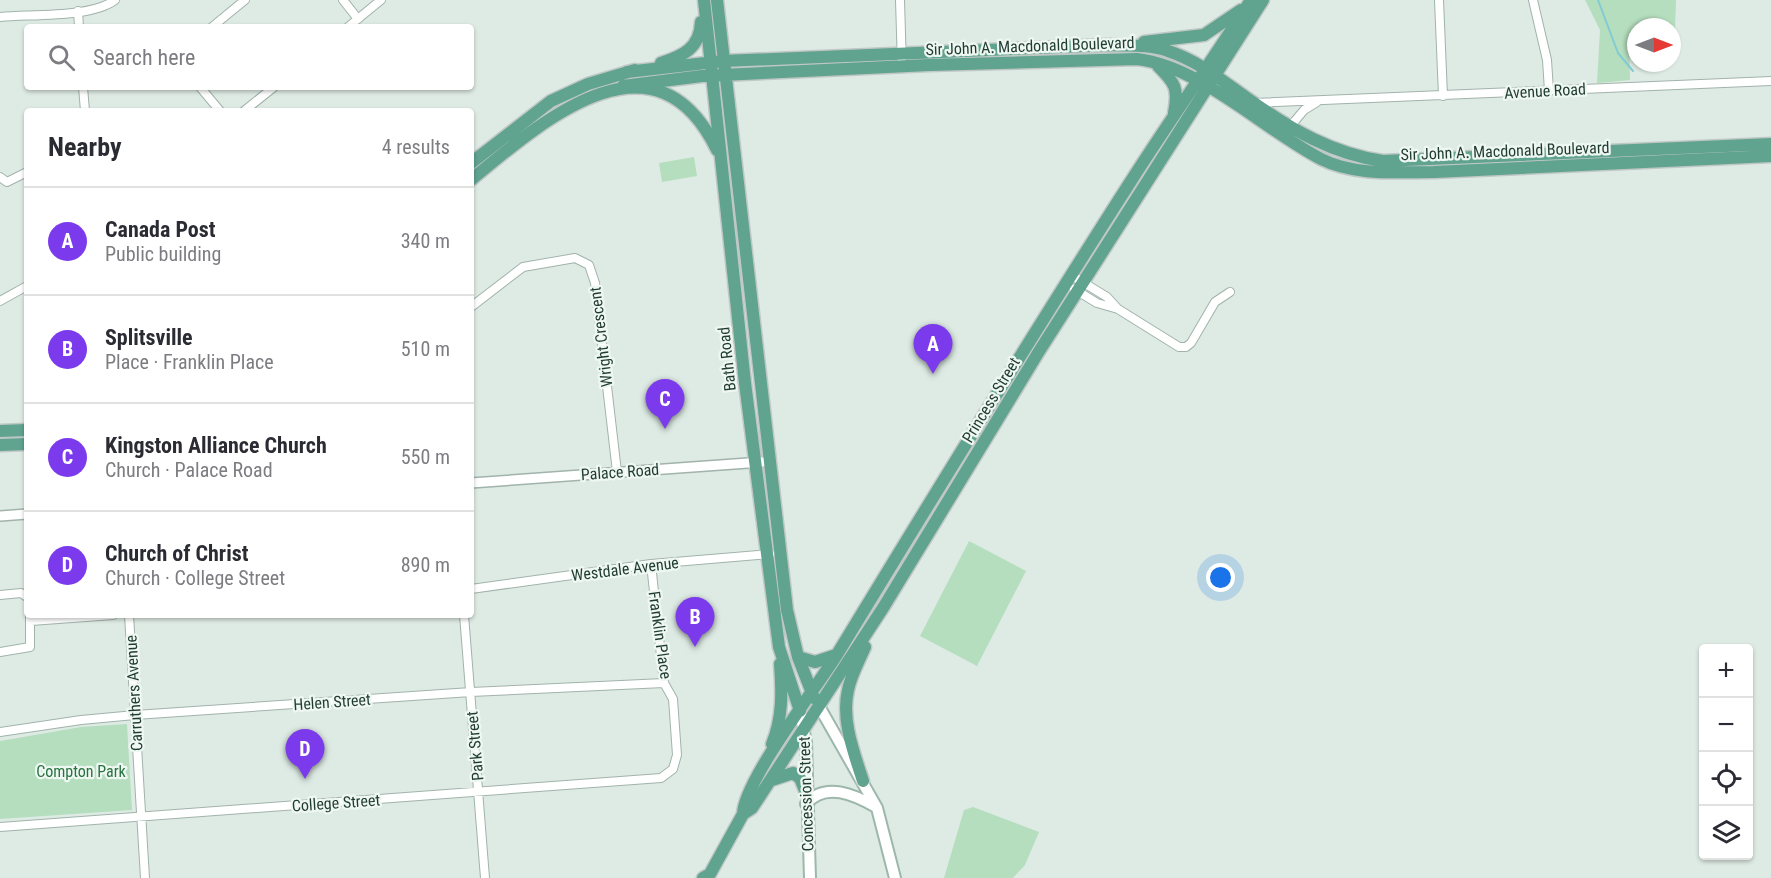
<!DOCTYPE html>
<html lang="en">
<head>
<meta charset="utf-8">
<style>
	:root { --surface:#fff; --page:#f7f7f7; --text:#2b2b33; --muted:#7c7c81; --line:#e1e1e2; --accent:#7c3aed }
	body { margin:0; font-family:"Roboto Condensed",sans-serif; background:var(--page); color:var(--text) }
	.controls { position:absolute; right:18px; bottom:18px; display:grid; overflow:hidden; border-radius:6px; box-shadow:0 2px 4px #0004 }
	.controls button { width:54px; height:54px; display:grid; place-items:center; padding:0; border:0; border-bottom:2px solid var(--line); background:var(--surface); color:var(--text); font:30px sans-serif }
	.compass { position:absolute; left:1627px; top:18px; width:54px; height:54px; border-radius:50%; background:var(--surface); box-shadow:0 2px 4px #0004; rotate:90deg }
	.you { position:absolute; left:1221px; top:578px; width:21px; height:21px; margin:-15px; border:4px solid #fff; border-radius:50%; background:#1a73e8; box-shadow:0 0 0 9px #1a73e833 }
	.badge { display:grid; place-items:center; width:39px; height:39px; border-radius:50%; background:var(--accent); color:#fff; font-size:20px; font-weight:700 }
	.pin { position:absolute; translate:-50% -50px; filter:drop-shadow(0 2px 3px #0008) }
	.pin::after { content:''; position:absolute; top:32px; width:21px; height:18px; background:inherit; clip-path:polygon(0 0,100% 0,50% 100%) }
	.list { margin:0; padding:0; list-style:none }
	h2 { display:flex; justify-content:space-between; align-items:center; height:78px; margin:0; padding:0 24px; font-size:26px }
	h2 small { font-size:20px; font-weight:400; color:var(--muted) }
	.list li { display:grid; grid-template-columns:39px 1fr auto; gap:18px; align-items:center; box-sizing:border-box; height:108px; padding:0 24px; border-top:2px solid var(--line) }
	.list b { display:block; font-size:22px; white-space:nowrap }
	.list p { margin:0; font-size:20px; white-space:nowrap; color:var(--muted) }
	.list em { font-size:20px; font-style:normal; color:var(--muted) }
	.icon { flex:none; width:33px; height:33px; fill:none; stroke:currentColor; stroke-width:2; stroke-linecap:round; stroke-linejoin:round }
	.map { position:relative; flex:none; width:1771px; height:878px; overflow:hidden }
	.search { position:absolute; background:var(--surface); box-shadow:0 2px 4px #0004; left:24px; top:24px; width:450px; height:66px; display:flex; align-items:center; gap:15px; box-sizing:border-box; padding:0 21px; border-radius:6px; color:var(--muted); font-size:22px }
	.panel { position:absolute; background:var(--surface); box-shadow:0 2px 4px #0004; left:24px; top:108px; width:450px; height:510px; border-radius:6px }
	.map>svg:first-child { display:block }
	.green { fill:#b5debe }
	.lines { fill:none; stroke-linecap:round; stroke-linejoin:round }
	.stream { stroke:#82cbd4; stroke-width:2 }
	.minor-casing { stroke:#a1b3ab; stroke-width:10 }
	.tertiary-casing { stroke:#a1b3ab; stroke-width:12 }
	.secondary-casing { stroke:#9db7ac; stroke-width:14 }
	.primary-casing { stroke:#c0c8c6; stroke-width:15 }
	.minor { stroke:#fff; stroke-width:8 }
	.tertiary { stroke:#fff; stroke-width:9 }
	.secondary { stroke:#fff; stroke-width:10 }
	.primary { stroke:#60a38f; stroke-width:12 }
	.labels { text-anchor:middle; dominant-baseline:central; stroke-width:4.5; stroke-linejoin:round; paint-order:stroke }
	.street-label { font-size:16px; fill:#1f3b32; stroke:#eff7f2 }
	.park-label { font-size:16px; fill:#277441; stroke:#eff7f2 }
</style>
</head>
<body>
<div class="map">
<svg width="1771" height="878" viewBox="0 0 1771 878">
	<rect width="100%" height="100%" fill="#deebe4"/>
	<path class="green" d="M1585,0H1676L1675,30H1672V27H1636V32L1629,33L1630,80L1597,83L1600,30Z
		M694,157L697,176L662,182L659,163Z
		M969,541L1026,571L977,666L920,636Z
		M127,724L132,810L0,819V741L81,727Z
		M973,807L1039,832L1025,865L1013,878H944L964,810Z"/>
	<g class="lines">
		<path class="stream" d="M1598,0L1618,53L1633,71"/>
		<g class="minor-casing">
			<path id="minor" d="M343,0L358,19
				M900,0L902,67
				M1439,0L1443,96
				M1533,0L1547,60L1549,91
				M78,11L79,27
				M0,17C31,14 91,18 115,0
				M212,27L245,0
				M348,27L381,0
				M83,87L85,111
				M200,87L220,111
				M1254,103L1771,81
				M244,111L274,87
				M1289,128L1304,110L1317,102
				M0,177L7,182L27,172
				M1071,275L1107,297L1117,308
				M1074,289L1097,303L1118,309L1179,347H1186L1191,343L1215,302L1230,292
				M0,301L27,286
				M471,307L523,267L575,258L589,265L595,283L617,472
				M471,589L651,564L770,554
				M0,595L21,593L27,597
				M129,615L145,878
				M464,615L485,878
				M31,621L113,615
				M0,652L30,647V615
				M0,732L81,720L135,715L471,692L664,683
				M0,827L661,778L673,769L677,755L673,699L664,683L651,564"/>
		</g>
		<g class="tertiary-casing">
			<path id="tertiary" d="M471,483L762,462
				M0,516L27,514"/>
		</g>
		<g class="secondary-casing">
			<path id="secondary" d="M820,708L877,808L895,878
				M800,711L806,743L810,878
				M806,804C825,781 855,795 876,807"/>
		</g>
		<g class="primary-casing">
			<path id="primary" d="M704,0L745,383L779,647L800,711
				M717,0L787,610L798,657L814,698
				M1144,42L1204,35L1241,10
				M661,63C683,56 700,48 701,22
				M1158,66C1175,83 1179,88 1174,113
				M627,72L723,61L1109,45C1128,46 1150,44 1168,51C1199,61 1224,82 1251,101C1292,130 1333,154 1383,161L1771,144
				M623,86L702,76L929,65L1137,59C1202,67 1263,129 1321,159C1355,176 1397,172 1434,172L1771,156
				M471,163L551,101L588,84L635,70
				M471,180C542,121 655,22 717,150
				M0,431L27,430
				M0,445L27,444
				M798,657L815,662L836,655
				M772,744C783,718 782,691 780,664
				M772,780L793,773L800,778L806,793
				M863,781C854,753 841,720 848,690C851,675 859,661 865,647
				M743,814C744,781 817,687 838,653C934,495 1031,337 1131,181C1170,120 1212,61 1251,0
				M703,878L710,874L743,814L752,808L883,608L1038,353L1263,0"/>
		</g>
		<use href="#minor" class="minor"/>
		<use href="#tertiary" class="tertiary"/>
		<use href="#secondary" class="secondary"/>
		<use href="#primary" class="primary"/>
	</g>
	<g class="labels">
		<g class="street-label">
			<text transform="translate(1030 46) rotate(-2)">Sir John A. Macdonald Boulevard</text>
			<text transform="translate(1545 91) rotate(-3)">Avenue Road</text>
			<text transform="translate(1505 151) rotate(-2)">Sir John A. Macdonald Boulevard</text>
			<text transform="translate(601 337) rotate(-97)">Wright Crescent</text>
			<text transform="translate(727 359) rotate(-96)">Bath Road</text>
			<text transform="translate(991 400) rotate(-59)">Princess Street</text>
			<text transform="translate(620 472) rotate(-4)">Palace Road</text>
			<text transform="translate(625 569) rotate(-7)">Westdale Avenue</text>
			<text transform="translate(660 635) rotate(82)">Franklin Place</text>
			<text transform="translate(134 693) rotate(-93)">Carruthers Avenue</text>
			<text transform="translate(332 702) rotate(-4)">Helen Street</text>
			<text transform="translate(475 746) rotate(-95)">Park Street</text>
			<text transform="translate(806 794) rotate(-92)">Concession Street</text>
			<text transform="translate(336 803) rotate(-4)">College Street</text>
		</g>
		<g class="park-label">
			<text x="81" y="771">Compton Park</text>
		</g>
	</g>
</svg>
<div class="controls">
<button>+</button>
<button>−</button>
<button><svg class="icon" aria-label="locate" viewBox="0 0 24 24"><circle cx="12" cy="12" r="6"/><path d="M12 2v4M12 18v4M2 12h4M18 12h4"/></svg></button>
<button><svg class="icon" aria-label="layers" viewBox="0 0 24 24"><path d="M12 4l9 5-9 5-9-5zM3 14l9 5 9-5"/></svg></button>
</div>
<svg class="compass" viewBox="-18 -18 36 36"><path d="M0-13l5 13h-10z" fill="#e53935"/><path d="M0 13l5-13h-10z" fill="#7c7c81"/></svg>
<div class="you"></div>
<div class="pin badge" style="left:933px;top:374px">A</div>
<div class="pin badge" style="left:695px;top:647px">B</div>
<div class="pin badge" style="left:665px;top:429px">C</div>
<div class="pin badge" style="left:305px;top:779px">D</div>
<div class="search"><svg class="icon" aria-label="search" viewBox="0 0 24 24"><circle cx="10" cy="10" r="6"/><path d="M15 15l6 6"/></svg>Search here</div>
<section class="panel">
<h2>Nearby<small>4 results</small></h2>
<ul class="list">
<li><span class="badge">A</span><div><b>Canada Post</b><p>Public building</p></div><em>340 m</em></li>
<li><span class="badge">B</span><div><b>Splitsville</b><p>Place · Franklin Place</p></div><em>510 m</em></li>
<li><span class="badge">C</span><div><b>Kingston Alliance Church</b><p>Church · Palace Road</p></div><em>550 m</em></li>
<li><span class="badge">D</span><div><b>Church of Christ</b><p>Church · College Street</p></div><em>890 m</em></li>
</ul>
</section>
</div>
</body>
</html>
